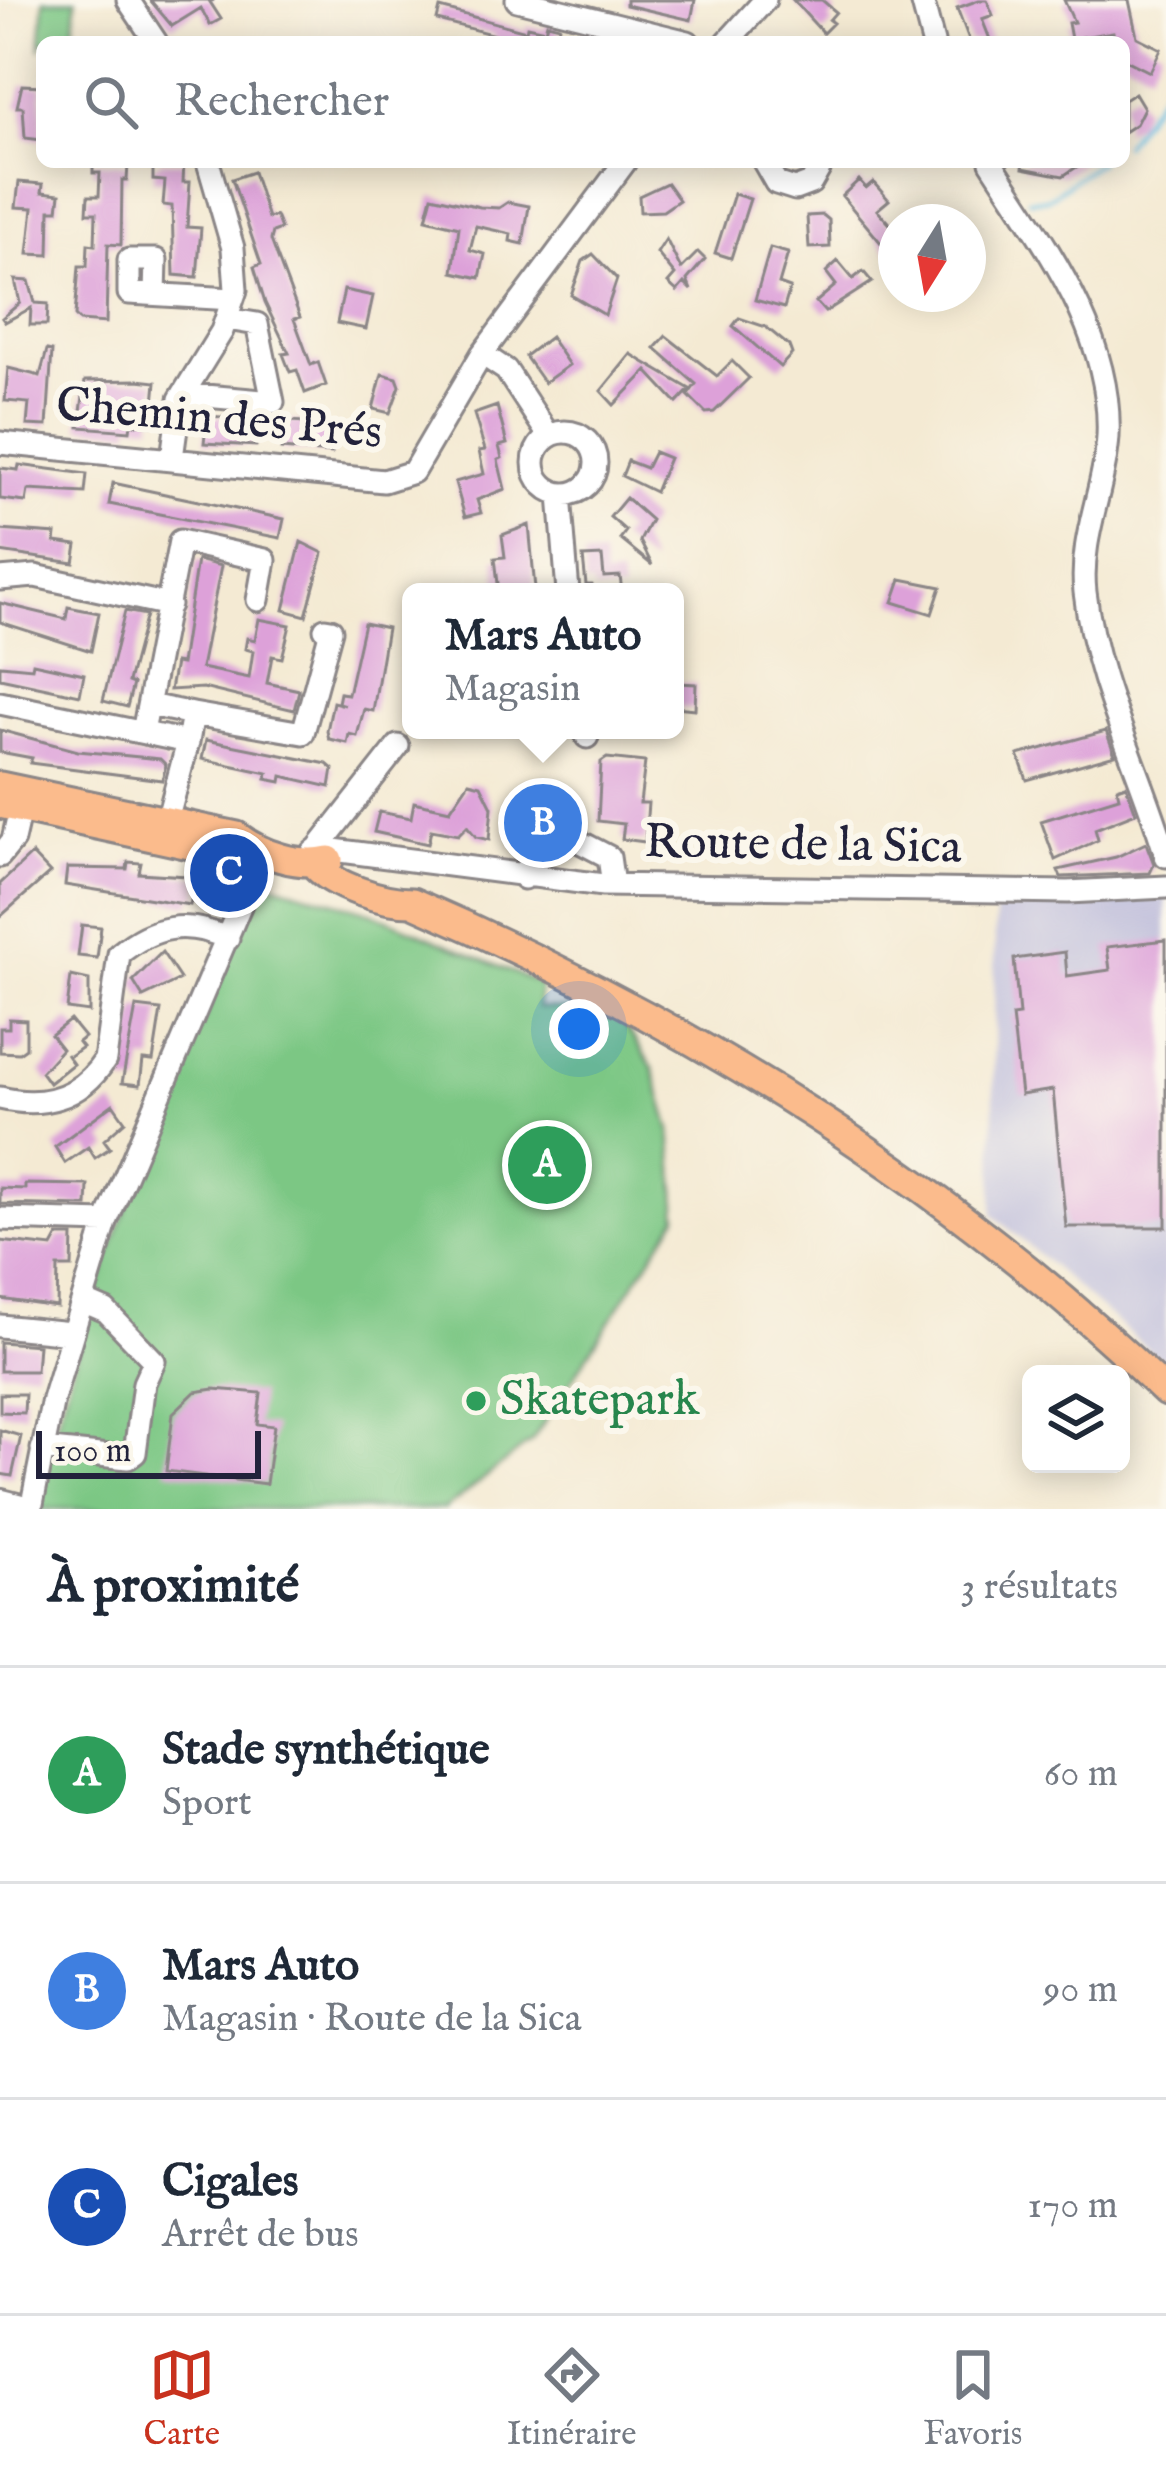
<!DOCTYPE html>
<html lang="fr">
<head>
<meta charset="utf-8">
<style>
	:root { --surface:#fff; --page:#f2f2f3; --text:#1f2937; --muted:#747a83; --line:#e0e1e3; --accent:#c8321e }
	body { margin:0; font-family:"IM FELL English",serif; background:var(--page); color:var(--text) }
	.controls { position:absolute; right:36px; bottom:36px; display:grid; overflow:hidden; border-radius:18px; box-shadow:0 6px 30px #0003 }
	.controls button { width:108px; height:108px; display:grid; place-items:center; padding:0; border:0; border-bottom:3px solid var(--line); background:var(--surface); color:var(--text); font:60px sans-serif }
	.compass { position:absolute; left:878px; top:204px; width:108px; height:108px; border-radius:50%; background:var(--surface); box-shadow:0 6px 30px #0003; rotate:191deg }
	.scale { position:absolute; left:36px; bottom:30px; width:225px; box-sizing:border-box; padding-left:12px; border:6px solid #22223b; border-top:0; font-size:33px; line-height:42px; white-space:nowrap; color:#22223b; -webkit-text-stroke:9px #fbf7ec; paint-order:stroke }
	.you { position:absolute; left:579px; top:1029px; width:42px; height:42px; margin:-30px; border:9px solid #fff; border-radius:50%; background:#1a73e8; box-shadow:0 0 0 18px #1a73e833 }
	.badge { display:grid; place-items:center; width:78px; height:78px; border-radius:50%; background:var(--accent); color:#fff; font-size:39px; font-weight:700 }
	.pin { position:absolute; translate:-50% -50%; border:6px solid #fff; box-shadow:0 3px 12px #0006 }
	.popup { position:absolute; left:402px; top:583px; width:282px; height:156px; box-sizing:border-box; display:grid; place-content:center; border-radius:18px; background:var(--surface); filter:drop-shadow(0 3px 9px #0005); font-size:39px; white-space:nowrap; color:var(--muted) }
	.popup b { font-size:45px; color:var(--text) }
	.popup::after { content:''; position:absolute; left:50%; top:100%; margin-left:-24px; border:24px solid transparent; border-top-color:var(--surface) }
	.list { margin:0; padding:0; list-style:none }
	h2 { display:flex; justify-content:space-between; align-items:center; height:156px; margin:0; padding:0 48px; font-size:51px }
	h2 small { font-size:39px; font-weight:400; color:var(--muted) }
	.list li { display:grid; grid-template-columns:78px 1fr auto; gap:36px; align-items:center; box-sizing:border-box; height:216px; padding:0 48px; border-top:3px solid var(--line) }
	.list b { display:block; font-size:45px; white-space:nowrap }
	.list p { margin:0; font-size:39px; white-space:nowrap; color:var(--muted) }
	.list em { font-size:39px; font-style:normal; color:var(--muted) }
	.icon { flex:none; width:66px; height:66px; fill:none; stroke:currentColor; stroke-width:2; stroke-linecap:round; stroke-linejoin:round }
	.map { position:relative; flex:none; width:1166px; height:1509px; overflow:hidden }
	.search { position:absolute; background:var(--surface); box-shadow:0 6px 30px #0003; left:36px; right:36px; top:36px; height:132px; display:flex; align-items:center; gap:30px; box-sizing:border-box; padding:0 42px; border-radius:18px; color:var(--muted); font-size:45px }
	.sheet { height:804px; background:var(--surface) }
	nav { display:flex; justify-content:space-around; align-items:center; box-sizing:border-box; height:168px; border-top:3px solid var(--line); background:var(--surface); font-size:33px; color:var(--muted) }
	nav a { display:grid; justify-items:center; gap:6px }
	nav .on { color:var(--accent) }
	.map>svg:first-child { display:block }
	.industrial { fill:#c2c1dc }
	.green { fill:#7cc784; stroke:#4f7460; stroke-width:3 }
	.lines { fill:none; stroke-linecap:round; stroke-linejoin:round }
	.stream { stroke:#67c0e4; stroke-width:4.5 }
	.building { fill:#dda1d9 }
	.minor-casing { stroke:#8b8687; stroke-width:27 }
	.major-casing { stroke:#8b8687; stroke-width:33 }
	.minor { stroke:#fff; stroke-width:21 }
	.major { stroke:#fbbb8c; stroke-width:27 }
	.leisure-dot { fill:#2e9e5b; stroke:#fbf7ec; stroke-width:4.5 }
	.labels { text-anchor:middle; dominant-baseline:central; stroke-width:12; stroke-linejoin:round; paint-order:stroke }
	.street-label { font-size:48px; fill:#22223b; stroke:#fbf7ec }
	.leisure-label { font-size:48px; fill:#27864d; stroke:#fbf7ec; text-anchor:start }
</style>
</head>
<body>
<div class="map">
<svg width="1166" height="1509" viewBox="0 0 1166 1509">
	<rect width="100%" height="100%" fill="#fbf7ec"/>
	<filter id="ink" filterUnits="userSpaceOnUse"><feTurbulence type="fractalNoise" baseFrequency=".00833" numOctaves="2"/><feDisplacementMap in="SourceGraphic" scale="24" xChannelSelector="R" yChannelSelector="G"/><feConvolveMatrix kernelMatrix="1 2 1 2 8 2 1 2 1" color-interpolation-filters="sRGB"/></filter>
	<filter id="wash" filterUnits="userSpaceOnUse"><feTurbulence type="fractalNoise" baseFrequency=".004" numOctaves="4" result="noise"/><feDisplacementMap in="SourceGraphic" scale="48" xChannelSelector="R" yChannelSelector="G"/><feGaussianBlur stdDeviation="2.7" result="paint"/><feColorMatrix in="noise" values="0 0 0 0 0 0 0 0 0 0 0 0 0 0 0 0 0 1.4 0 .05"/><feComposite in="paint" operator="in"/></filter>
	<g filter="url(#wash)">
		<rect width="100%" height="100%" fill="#f4ead3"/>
		<path class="industrial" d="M1166,898V1365L993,1215L995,909Z"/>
		<path class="green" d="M44,0H76L73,42H42L40,50Z
			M262,880L373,913L540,984L538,1008L616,1011L653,1068L671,1130L678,1216L532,1441L445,1509H36C82,1289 175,1086 262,880Z"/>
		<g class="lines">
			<path class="stream" d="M1124,145L1166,86
				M1029,200L1047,199L1099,162"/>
		</g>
		<g id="blocks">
			<path class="building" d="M150,0H214L210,2L221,19L210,25L201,8L172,26Z
				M626,0H695L691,20L626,5Z
				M793,0H822L836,12L829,20L833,23L823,33Z
				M979,0H987L993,15L982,19L991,42H970L957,8Z
				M1064,0H1129L1137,37L1161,49L1150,72L1124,59V42H1115L1113,32L1071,39L1068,23L1074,22Z
				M440,8L526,31L527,26L545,30L547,23L559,26L557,34L573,42H493L495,35L437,20Z
				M22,85L42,86V140L25,138L23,107H17Z
				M1135,93L1144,108L1136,124L1124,132V100Z
				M93,162L128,165L127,180H122L121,245L108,244L106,323L80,321L75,316L79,266H87L88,244L95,245L96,213H87L88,196H99L100,173H93Z
				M162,162H184L183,182H190L187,227L201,228L197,277L174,275L172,206L163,205L165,181L153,180V166Z
				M1024,162H1084L1063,176L1023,168Z
				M253,172L268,218L276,216L281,229L273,232L271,240L300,317L294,319L311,365L318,362L326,385L305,393L297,370L290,372L283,354L289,353L265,303L254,267L261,264L232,179Z
				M859,180L866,188L873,182L889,200L877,210L896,231V261L842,196Z
				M19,182L43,184L42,192L60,194L58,210H50L49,255L28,254L33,208L16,207Z
				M667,183L679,200L663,211L640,212L639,196Z
				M734,194L750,199L731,258L715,253Z
				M432,196L480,207L499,208L508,202L529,206L523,244L510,241L511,234L476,226L470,250L485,254L480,278L453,272L459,227L426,219Z
				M823,215L829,220L830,247L809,248L807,216Z
				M666,239L681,269L698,252L705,259L687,280L691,290L684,283L677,291L668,283L675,275L657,253Z
				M770,248L788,253L779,284L790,288L784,308L755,300Z
				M593,254L617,279L605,315L571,295L583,261Z
				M838,261L853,279L863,271L872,282L825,312L816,302L836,285L826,272Z
				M15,280L29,281L35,303L48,304L47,325H30L31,308L5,322L2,318L20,303Z
				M344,290L373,296L366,329L337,323Z
				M739,318L766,327L789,346L792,354L780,367L733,326Z
				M666,336L717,376L732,361L749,378L714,412L706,413L688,395L696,384L655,348Z
				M550,337L569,365L544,383L525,356Z
				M47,350L52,351L47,426L27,425L29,403L5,401L8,368L40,376Z
				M631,354L642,361L690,389L677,403L647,371L614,405L601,391Z
				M382,374L397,378L400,386L390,413L373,409Z
				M138,380L156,382L152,425L131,424L130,431L79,427L85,381Z
				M497,406L507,444L499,446L502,458L498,460L505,489L477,500L481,513L465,517L455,482L484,474L479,451L485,450L474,414Z
				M306,413L319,415L317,432L334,434L332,453L281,449L282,434L258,431L256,446L204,443L207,416L305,422Z
				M654,452L669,458L655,492L622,476L628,461L646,468Z
				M19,465L87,474L85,493L28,490L26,502L0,499V468L18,470Z
				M113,483L284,519L280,538L109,504Z
				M626,498L651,520L640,541L652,565L620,539L626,531L610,517Z
				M529,525L535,589L499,592L495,558L505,557L502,535Z
				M0,530L56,534L55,542L77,545L74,563L0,552Z
				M301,542L323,553L306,616L284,610Z
				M602,556L604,577L620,576L622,592H594L592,585H586L583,557Z
				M197,560L221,566L201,668L249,678L253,651L245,649L247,638L255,640L259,619L290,625L282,658L272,656L267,683L299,690L294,710L203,688L170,690L175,663L181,664Z
				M901,579L941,587L932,614L893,602Z
				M0,603L66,619L68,607L99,613L91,651L0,622Z
				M125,611L146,615L128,682L133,684L127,707L103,701Z
				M364,623L387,628L373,711L364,709L357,736L349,734L347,743L329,739L327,731L333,702L345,705L338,703L340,693L348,694Z
				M33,663L84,674L80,695L0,678V665L32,668Z
				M677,683L696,684L695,709L675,707Z
				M0,730L78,751L160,759L166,765L162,780L30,763L32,758L0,752Z
				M1106,731L1115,755L1027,780L1018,755Z
				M206,740L327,764L333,769L330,787L282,776L281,782L266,779L268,773L202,759Z
				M607,758L645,762L640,803H648L645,842L622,839L624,824L598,821L601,762Z
				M469,782L481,785L492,807L489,840L476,837L467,826L458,835L431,830L428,844L374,832L379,812L411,818L414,802L450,810Z
				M1126,785L1136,813L1095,829L1098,840L1055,860L1041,821L1119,797L1117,788Z
				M555,799L563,819L532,835L522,816Z
				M1146,843L1154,864L1150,873L1061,877L1058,870L1116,857Z
				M32,854L50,873L0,917V884Z
				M128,862L141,863L139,873L202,877L198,897L192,896L190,905L65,885L67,868L127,869Z
				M82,925L101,927L97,958L78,956Z
				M1166,940V1227H1066L1053,1090L1021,1095L1012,1016L1019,1015L1014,959L1065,952L1067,976L1110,970L1107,947Z
				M162,952L180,979L143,997L133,981Z
				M71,976L89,980V1012L67,1009Z
				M136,1007L161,1010L153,1061L143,1060L140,1085L122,1083Z
				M9,1019L26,1020V1048L19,1053L0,1052V1028H9Z
				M70,1020L84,1037L78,1042L82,1047L68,1057L66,1054L73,1064L49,1083L41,1072L62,1049L51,1035Z
				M113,1104L125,1121L104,1140L110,1148L95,1158L88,1147L65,1163L55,1147Z
				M25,1184L88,1185L87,1206L0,1204V1188L25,1189Z
				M58,1236H73L72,1267H58L57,1307L0,1299V1241L52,1247Z
				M0,1342L38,1345L36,1371H0Z
				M214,1389L261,1393L257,1424L274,1426L266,1484L166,1471L173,1413L195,1392Z
				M0,1394H25L24,1413L0,1412Z
				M0,1430L21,1436L12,1476L0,1474Z"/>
		</g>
	</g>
	<g filter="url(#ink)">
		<use href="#blocks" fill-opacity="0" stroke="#8b8687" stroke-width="3"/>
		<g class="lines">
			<g class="minor-casing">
				<path id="minor" d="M128,0L156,42
					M517,0L688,42
					M922,0L933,42
					M727,42L765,0
					M764,162L776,183L795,189L811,183L823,162
					M991,162C1044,245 1113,334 1108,437C1105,488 1079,539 1085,592C1095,682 1141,770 1166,856
					M155,294L156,260H129V293L233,299
					M482,354L506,370L549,436
					M183,394L273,402L257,324L227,319
					M534 463a31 31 0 1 1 62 0a31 31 0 1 1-62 0Z
					M0,443L384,481L413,472L482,354L625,162
					M172,458L180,399L222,331L236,290L233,248L208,162
					M560,495L568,592
					M0,579L35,576L169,605
					M0,703L188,742L167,821
					M149,705L193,714
					M586,730L587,737
					M143,732L180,541L265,560L258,600
					M188,742L193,714L303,733L331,630L325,629
					M582,843L609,857L613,885
					M318,848L398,746
					M313,852L318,848L603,885L1068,892L1166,887
					M0,856L13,840L20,809
					M524,878L531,854L568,841
					M0,1098C42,1108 80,1099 105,1060L119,954C153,926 186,919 228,939
					M0,1219L106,1222
					M0,1326L71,1333
					M42,1449L128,1458L135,1453L144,1383L154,1361L106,1311L83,1301
					M0,1500L31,1508
					M31,1509L53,1399L106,1222L263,852"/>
			</g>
			<g class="major-casing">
				<path id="major" d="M0,786L237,836C261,855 299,867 329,860
					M0,804L236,855L248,852
					M314,864C332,886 383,902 412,902C691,1023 946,1180 1166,1392"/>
			</g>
			<use href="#minor" class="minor"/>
			<use href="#major" class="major"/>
		</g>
	</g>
	<circle class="leisure-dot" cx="476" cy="1401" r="12"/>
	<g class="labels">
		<g class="street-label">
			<text transform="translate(219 420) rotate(5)">Chemin des Prés</text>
			<text transform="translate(803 846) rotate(1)">Route de la Sica</text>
		</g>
		<g class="leisure-label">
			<text x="500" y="1401">Skatepark</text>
		</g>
	</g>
</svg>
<div class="controls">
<button><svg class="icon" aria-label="layers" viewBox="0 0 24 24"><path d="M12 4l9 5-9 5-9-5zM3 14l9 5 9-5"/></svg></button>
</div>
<svg class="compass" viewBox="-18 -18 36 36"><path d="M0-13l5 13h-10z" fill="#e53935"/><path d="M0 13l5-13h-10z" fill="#747a83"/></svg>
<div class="scale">100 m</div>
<div class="you"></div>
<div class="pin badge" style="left:547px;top:1165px;background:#2e9e5b">A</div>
<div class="pin badge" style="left:543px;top:823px;background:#3f7fe0">B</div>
<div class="popup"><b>Mars Auto</b>Magasin</div>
<div class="pin badge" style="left:229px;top:873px;background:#1a4fb4">C</div>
<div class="search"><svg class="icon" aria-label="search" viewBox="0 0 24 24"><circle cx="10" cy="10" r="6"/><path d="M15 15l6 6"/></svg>Rechercher</div>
</div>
<section class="sheet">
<h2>À proximité<small>3 résultats</small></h2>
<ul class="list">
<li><span class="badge" style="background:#2e9e5b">A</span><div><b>Stade synthétique</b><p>Sport</p></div><em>60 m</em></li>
<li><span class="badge" style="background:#3f7fe0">B</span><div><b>Mars Auto</b><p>Magasin · Route de la Sica</p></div><em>90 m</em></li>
<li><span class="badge" style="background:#1a4fb4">C</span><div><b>Cigales</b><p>Arrêt de bus</p></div><em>170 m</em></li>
</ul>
</section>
<nav>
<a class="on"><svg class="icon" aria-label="map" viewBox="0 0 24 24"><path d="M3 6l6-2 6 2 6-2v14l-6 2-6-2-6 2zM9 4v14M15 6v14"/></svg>Carte</a>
<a><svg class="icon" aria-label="directions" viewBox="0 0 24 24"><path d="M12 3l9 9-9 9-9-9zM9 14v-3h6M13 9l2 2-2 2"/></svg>Itinéraire</a>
<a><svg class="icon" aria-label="saved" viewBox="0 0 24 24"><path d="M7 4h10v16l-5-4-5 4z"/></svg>Favoris</a>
</nav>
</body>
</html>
